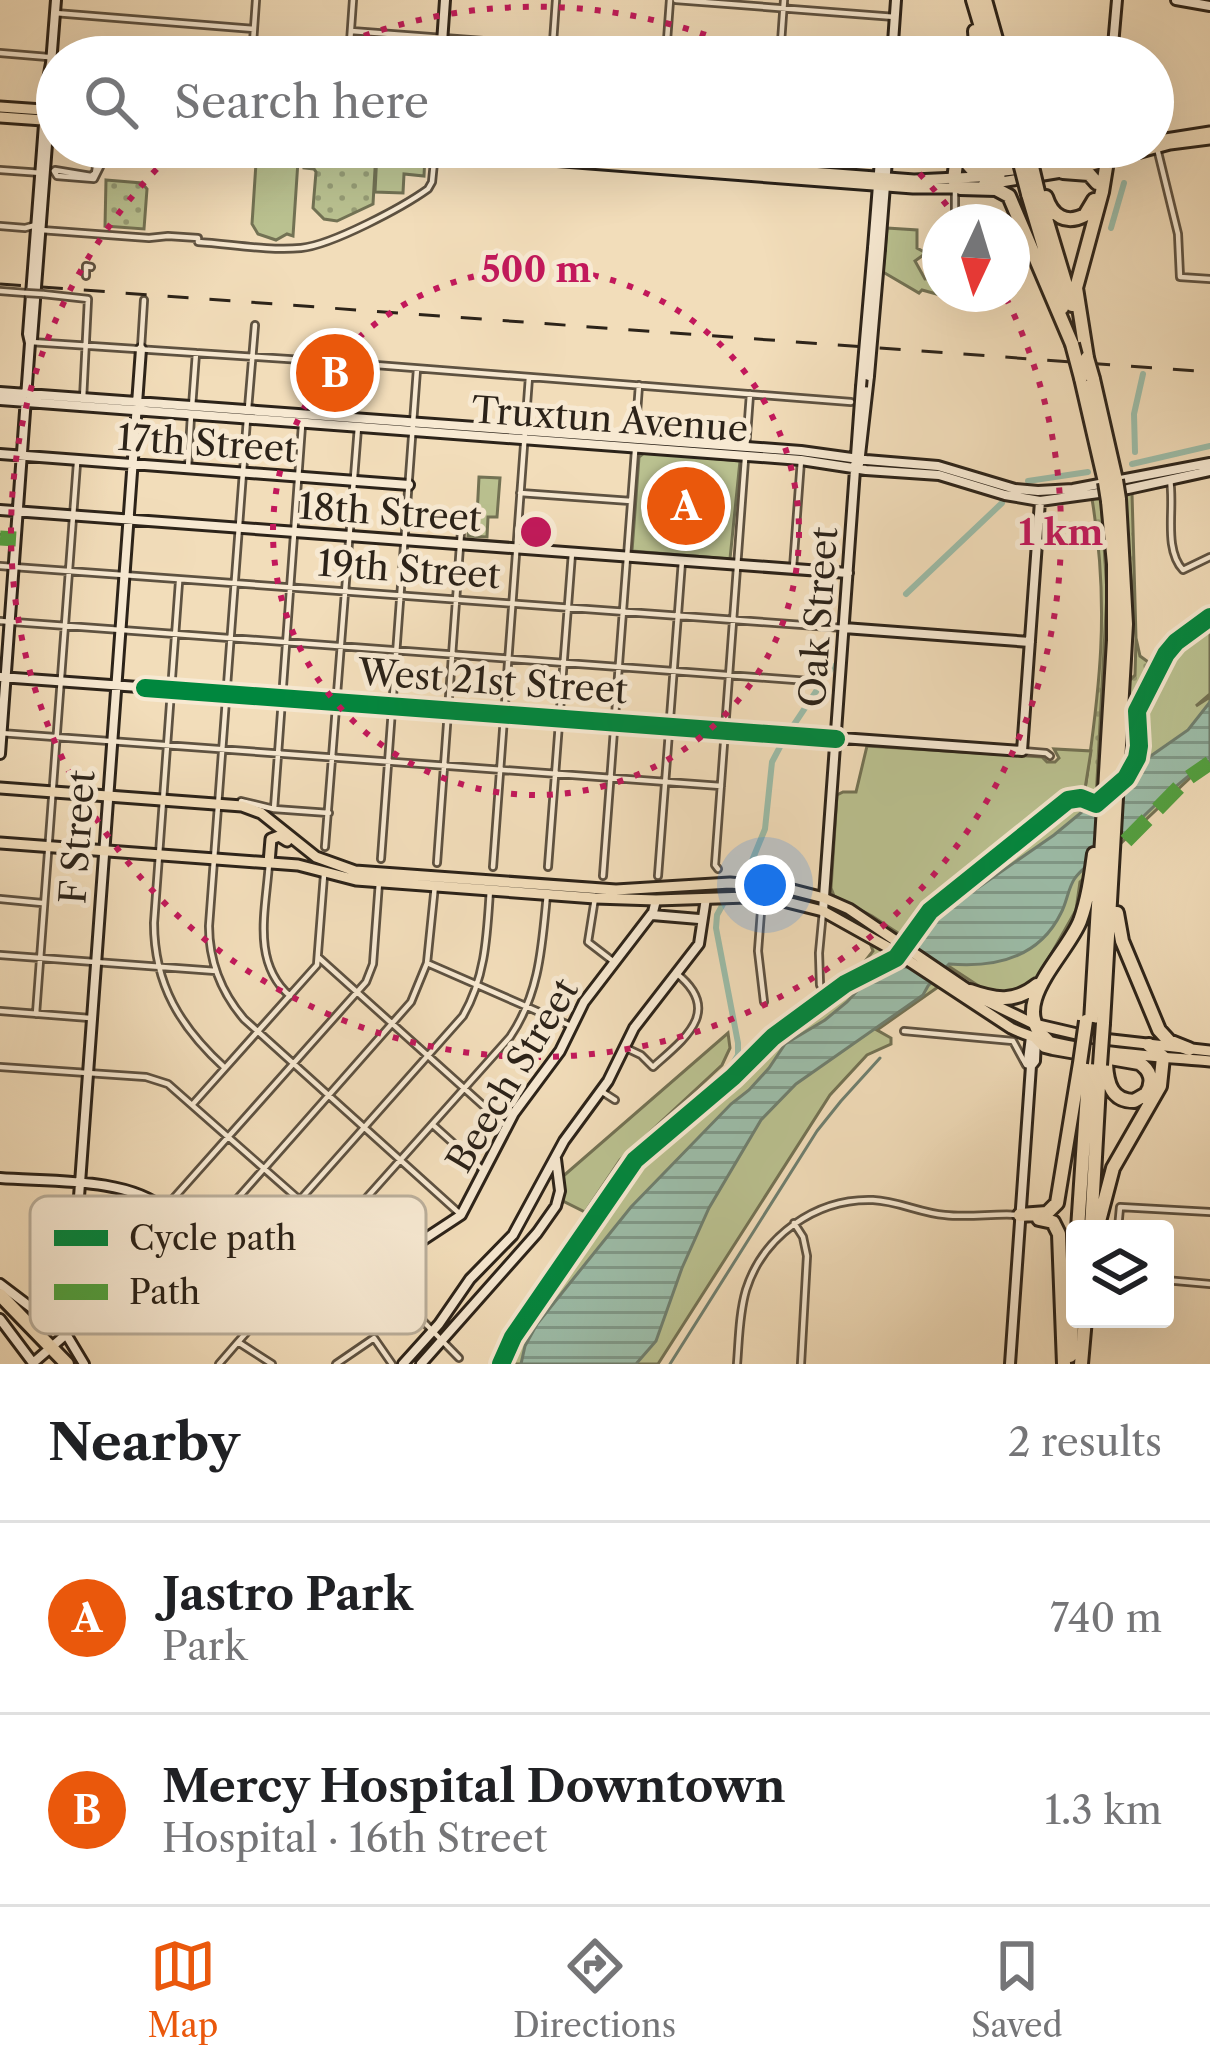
<!DOCTYPE html>
<html lang="en">
<head>
<meta charset="utf-8">
<style>
	:root { --surface:#fff; --page:#f6f6f6; --text:#202124; --muted:#757577; --line:#e0e0e0; --accent:#ea580c }
	body { margin:0; font-family:"Libre Caslon Text",serif; background:var(--page); color:var(--text) }
	.controls { position:absolute; right:36px; bottom:36px; display:grid; overflow:hidden; border-radius:12px; box-shadow:0 12px 48px #0002 }
	.controls button { width:108px; height:108px; display:grid; place-items:center; padding:0; border:0; border-bottom:3px solid var(--line); background:var(--surface); color:var(--text); font:60px sans-serif }
	.compass { position:absolute; left:922px; top:204px; width:108px; height:108px; border-radius:50%; background:var(--surface); box-shadow:0 12px 48px #0002; rotate:184deg }
	.you { position:absolute; left:765px; top:885px; width:42px; height:42px; margin:-30px; border:9px solid #fff; border-radius:50%; background:#1a73e8; box-shadow:0 0 0 18px #1a73e833 }
	.badge { display:grid; place-items:center; width:78px; height:78px; border-radius:50%; background:var(--accent); color:#fff; font-size:39px; font-weight:700 }
	.pin { position:absolute; translate:-50% -50%; border:6px solid #fff; box-shadow:0 3px 12px #0006 }
	.list { margin:0; padding:0; list-style:none }
	h2 { display:flex; justify-content:space-between; align-items:center; height:156px; margin:0; padding:0 48px; font-size:51px }
	h2 small { font-size:39px; font-weight:400; color:var(--muted) }
	.list li { display:grid; grid-template-columns:78px 1fr auto; gap:36px; align-items:center; box-sizing:border-box; height:192px; padding:0 48px; border-top:3px solid var(--line) }
	.list b { display:block; font-size:45px; white-space:nowrap }
	.list p { margin:0; font-size:39px; white-space:nowrap; color:var(--muted) }
	.list em { font-size:39px; font-style:normal; color:var(--muted) }
	.icon { flex:none; width:66px; height:66px; fill:none; stroke:currentColor; stroke-width:2; stroke-linecap:round; stroke-linejoin:round }
	.map { position:relative; flex:none; width:1210px; height:1364px; overflow:hidden }
	.search { position:absolute; background:var(--surface); box-shadow:0 12px 48px #0002; left:36px; right:36px; top:36px; height:132px; display:flex; align-items:center; gap:30px; box-sizing:border-box; padding:0 42px; border-radius:66px; color:var(--muted); font-size:45px }
	.sheet { height:540px; background:var(--surface) }
	nav { display:flex; justify-content:space-around; align-items:center; box-sizing:border-box; height:168px; border-top:3px solid var(--line); background:var(--surface); font-size:33px; color:var(--muted) }
	nav a { display:grid; justify-items:center; gap:6px }
	nav .on { color:var(--accent) }
	.map>svg:first-child { display:block }
	.grass { fill:url(#grass-dots); stroke:#737254; stroke-width:3 }
	.park { fill:#bac190; stroke:#737254; stroke-width:3 }
	.water { fill:url(#water-rules); stroke:#6f7f6f; stroke-width:3 }
	.lines { fill:none; stroke-linecap:round; stroke-linejoin:round }
	.stream { stroke:#6f7f6f; stroke-width:3 }
	.canal { stroke:#9cbda9; stroke-width:6 }
	.street-casing { stroke:#5e5241; stroke-width:10 }
	.secondary-casing { stroke:#2c2319; stroke-width:14 }
	.primary-casing { stroke:#2c2319; stroke-width:15 }
	.highway-casing { stroke:#2c2319; stroke-width:18 }
	.street { stroke:#f7e9d2; stroke-width:4.5 }
	.secondary { stroke:#f7e9d2; stroke-width:8 }
	.primary { stroke:#f2ddba; stroke-width:9 }
	.highway { stroke:#f2ddba; stroke-width:12 }
	.rail { stroke:#2c2319; stroke-width:3; stroke-dasharray:21 21; stroke-linecap:butt }
	.street-bridge-casing { stroke:#5e5241; stroke-width:10; stroke-linecap:butt }
	.secondary-bridge-casing { stroke:#2c2319; stroke-width:14; stroke-linecap:butt }
	.highway-bridge-casing { stroke:#2c2319; stroke-width:18; stroke-linecap:butt }
	.street-bridge { stroke:#f7e9d2; stroke-width:4.5 }
	.secondary-bridge { stroke:#f7e9d2; stroke-width:8 }
	.highway-bridge { stroke:#f2ddba; stroke-width:12 }
	.quiet { stroke:#51a240; stroke-width:15; stroke-dasharray:30 15; stroke-linecap:butt }
	.cycleway-casing { stroke:#f7e9d2; stroke-width:26 }
	.cycleway { stroke:#00873e; stroke-width:18 }
	.ring { fill:none; stroke:#c2185b; stroke-width:6; stroke-dasharray:6 12 }
	.labels { text-anchor:middle; dominant-baseline:central; stroke-width:10; stroke-linejoin:round; paint-order:stroke }
	.street-label { font-size:36px; fill:#2c2319; stroke:#f7e9d2 }
	.key { fill:#f7e9d2; stroke:#baae9a; stroke-width:3 }
	.key-label { font-size:33px; fill:#2c2319 }
	.centre { fill:#c2185b; stroke:#f7e9d2; stroke-width:6 }
	.ring-label { font-size:36px; text-anchor:middle; font-weight:bold; fill:#c2185b; stroke:#f7e9d2; stroke-width:10; stroke-linejoin:round; paint-order:stroke }
</style>
</head>
<body>
<div class="map">
<svg width="1210" height="1364" viewBox="0 0 1210 1364">
	<defs>
		<pattern id="grass-dots" width="8" height="8" patternUnits="userSpaceOnUse" patternTransform="scale(3)"><rect width="8" height="8" fill="#bac190"/><path d="M2 2h.1M6 6h.1" fill="none" stroke="#979c75" stroke-width="1.8" stroke-linecap="round"/></pattern>
		<pattern id="water-rules" width="6" height="5" patternUnits="userSpaceOnUse" patternTransform="scale(3)"><rect width="6" height="5" fill="#9cbda9"/><path d="M0 2.5h6" fill="none" stroke="#7f9989"/></pattern>
	</defs>
	<rect width="100%" height="100%" fill="#f2ddba"/>
	<filter id="stains"><feTurbulence type="fractalNoise" baseFrequency=".00167" numOctaves="4"/><feColorMatrix values="0 0 0 0 .2 0 0 0 0 .09 0 0 0 0 .02 0 0 0 .5 -.17"/></filter>
	<radialGradient id="worn" r=".72"><stop offset=".6" stop-color="#630" stop-opacity="0"/><stop offset="1" stop-color="#630" stop-opacity=".3"/></radialGradient>
	<path class="grass" d="M315,147L376,152L373,204L337,221L324,219L313,208L316,172L314,169L304,168L305,152L310,153Z
		M106,180L142,183L147,189L144,229L105,226Z
		M1132,493L1136,638L1140,656L1151,664L1135,707L1136,743L1126,772L1129,681L1135,675L1136,638L1124,495Z
		M1101,498L1107,593L1096,799L1084,796C1100,690 1110,606 1092,499Z"/>
	<path class="park" d="M267,147C281,147 293,145 298,161L293,236L287,234L276,240L258,234L252,224L256,163L260,153Z
		M377,152L425,155L424,176L404,174L403,193L375,192Z
		M887,228L917,230V248L926,253L915,261L925,279L940,278V295L922,290L919,293L883,272Z
		M645,452L740,461L730,559L632,551L639,457Z
		M479,477L500,478L497,517H488L487,537L468,536L469,516H477Z
		M1210,611V694L1196,706L1210,697V767L1190,778L1080,882L1076,910L1036,981L1016,994H991L872,916L834,896L831,888L837,795L843,792H856L867,746L1042,757L1047,762H1055L1059,758L1054,749L1091,751L1084,795L1096,799L1126,772L1132,761L1136,743L1135,707L1160,645Z
		M870,943L938,987L877,1030L891,1038V1044L867,1055L830,1095L658,1364H498L509,1339L631,1159L734,1072L770,1036L859,969L873,951Z
		M728,1033L730,1048L722,1065L620,1160L585,1212L561,1200V1178Z"/>
	<path class="water" d="M1210,702V760C1178,782 1152,807 1125,835C1110,850 1088,861 1075,878C1068,888 1067,902 1061,913C1039,958 996,968 949,964L928,986L923,995L796,1084L761,1120L709,1208L682,1268L656,1341L636,1364H521L525,1346L537,1324L631,1207L731,1104L749,1090L769,1068L785,1044L825,1020L847,1002L887,958L956,903L1054,835L1145,760L1188,730Z"/>
	<g class="lines">
		<path class="stream" d="M670,1364L817,1131L841,1101L880,1058"/>
		<path class="canal" d="M1111,228L1124,183
			M1135,452L1134,414L1143,374
			M1132,464L1210,446
			M1028,481L1088,472
			M906,594L1002,503
			M791,729L833,666
			M747,873L765,829L772,762L782,743
			M493,1364L506,1334L628,1157L729,1070L738,1055V1043L716,928L717,915L723,904"/>
		<g class="street-casing">
			<path id="street" d="M676,0L895,17
				M55,13L254,29
				M351,31L697,57
				M0,53L48,57
				M666,54L670,0
				M252,57L256,0
				M349,57L353,0
				M552,57L556,0
				M780,57L784,0
				M1157,148L1178,234L1180,277L1210,279
				M772,165L773,147
				M0,170L42,173
				M55,170L91,176L95,173L97,161
				M54,171L57,176L94,179L100,167V147
				M955,222V192
				M0,226L25,228L36,225
				M41,230L149,238L168,236L198,238V242C231,244 268,251 301,248C332,245 403,207 428,189L432,182L435,152
				M86,276V266L91,267
				M0,291L26,293
				M43,294L88,299L83,399
				M31,342L363,364L851,402
				M141,348L144,300
				M192,407L196,353
				M248,409L255,325
				M247,419L209,926C209,962 221,992 244,1019L459,1213
				M635,440L639,385
				M746,448L750,394
				M188,468L191,415
				M1170,480C1175,508 1163,548 1183,570L1210,557
				M520,493L631,501
				M0,538L16,539
				M0,566L844,628
				M793,568L801,460
				M179,582L154,923C154,985 181,1028 225,1068
				M0,621L809,681
				M0,733L721,786
				M1022,751L1046,753L1050,756
				M241,801L274,809L329,813
				M274,809L302,425
				M325,847L358,427
				M381,859L417,369
				M269,863C266,910 251,962 290,996
				M437,863L462,518
				M493,867L529,377
				M548,867L572,553
				M718,869L715,865L745,459
				M603,876L635,451
				M658,876L682,561
				M595,898L588,942L614,962
				M762,898L758,951L764,1002
				M0,899L42,903
				M0,955L216,971
				M318,957L506,1126
				M427,963L571,1026
				M820,985L819,953L823,911
				M0,1011L90,1018
				M36,1014L77,463
				M904,1031L1013,1041L1026,1065L1031,1066
				M624,1047L641,1055L653,1067C684,1039 724,1011 676,973
				M0,1067L146,1077L168,1084L379,1270
				M601,1091L615,1100
				M193,1104L317,965L324,875
				M433,1125L482,1169
				M369,1196L418,1241
				M164,1209L366,982L373,964L379,882
				M794,1223L803,1237L807,1256L801,1364
				M1118,1229L1120,1207L1210,1212
				M201,1240L411,1002L427,963L435,885
				M236,1272L463,1016C486,976 487,934 490,889
				M1165,1280L1210,1284
				M416,1314L459,1358
				M238,1342L510,1037C540,993 542,945 547,894
				M219,1364L238,1342L272,1364
				M336,1364L374,1338L392,1364
				M737,1364C739,1340 739,1314 746,1290C763,1236 816,1198 873,1200C898,1201 920,1213 945,1215C970,1218 995,1213 1019,1215"/>
		</g>
		<g class="secondary-casing">
			<path id="secondary" d="M1176,0L1210,6
				M441,57L445,0
				M892,57L896,0
				M1112,57L1117,0
				M51,64L56,0
				M873,248L881,147
				M880,249L888,147
				M32,339L52,79
				M0,392L801,451L866,460L938,466L1015,489L1038,491L1073,489L1210,463
				M0,400L801,460L866,470L939,475L1005,495L1040,501L1128,489L1210,471
				M0,454L409,485
				M859,464L869,376
				M0,510L848,573
				M844,628L1030,642
				M0,677L1022,751L1040,501
				M0,754L30,343L28,334L47,85L51,63
				M823,911L861,387
				M652,915L699,919
				M1031,1037L1028,1060L1031,1066
				M0,1178C48,1182 127,1177 164,1209L278,1311L293,1316L309,1315L461,1215L514,1113L560,1051L584,1002L653,912L656,900
				M0,1284L66,1334L84,1364
				M0,1319L33,1363L63,1337L70,1320L141,349
				M403,1364L439,1324L470,1279L513,1235L564,1141L608,1081L634,1028L699,944L706,898
				M421,1364L537,1233L556,1206L560,1191L556,1159
				M1010,1364L1031,1066L1035,1061L1036,1038"/>
		</g>
		<g class="primary-casing">
			<path id="primary" d="M0,107L57,111
				M0,117L57,121
				M1153,141L1210,132
				M380,147L913,188H961
				M485,147L914,180L1000,176
				M1076,163L1130,147
				M983,185L1074,170L1170,144L1210,139
				M0,788L242,806L261,813L316,857L355,871L616,890L730,883L785,888L824,898L849,909L980,998L1034,1024L1094,1038L1210,1051
				M0,843L298,865L356,880L595,898L656,900L748,897L783,901L823,911L891,949L1011,1028C1060,1052 1154,1056 1210,1061
				M269,863L271,839L279,836L287,841"/>
		</g>
		<g class="highway-casing">
			<path id="highway" d="M973,0L990,57
				M985,0L1001,57
				M975,31L977,57
				M964,147L966,162L973,170L981,172L1081,161
				M1006,147L1014,165
				M1063,172L1089,174L1097,183
				M954,180L958,147
				M960,188L996,189L1009,196L1072,344
				M1038,192L1072,305
				M1028,194L1062,308
				M1046,197C1052,216 1066,225 1085,215L1094,200
				M1087,358L1076,288L1102,192L1107,161
				M1081,378L1105,482
				M1093,379L1116,480
				M1117,913L1122,941L1159,1030L1169,1041L1189,1049
				M970,991C995,1000 1015,1003 1037,985
				M1091,1022L1114,640V564L1108,501
				M1103,1023L1126,624L1119,499
				M1037,1038L1045,1046L1053,1048L1139,1063C1151,1070 1154,1082 1146,1094L1134,1101C1112,1101 1107,1084 1106,1064
				M1047,1040C1006,1006 1066,956 1080,921C1088,899 1091,876 1094,854
				M1020,1215L1047,1213L1057,1203L1080,1063
				M1039,1219L1053,1222L1059,1234L1064,1364
				M1091,1228L1100,1068
				M1078,1229L1089,1064
				M1097,1229L1113,1168L1160,1086L1163,1057L1149,1045
				M0,1295L67,1364
				M1070,1356L1075,1280
				M1081,1364L1085,1319"/>
		</g>
		<use href="#street" class="street"/>
		<use href="#secondary" class="secondary"/>
		<use href="#primary" class="primary"/>
		<use href="#highway" class="highway"/>
		<path class="rail" d="M0,284L1210,372"/>
		<g class="street-bridge-casing">
			<path id="street-bridge" d="M26,293L43,294"/>
		</g>
		<g class="secondary-bridge-casing">
			<path id="secondary-bridge" d="M869,376L880,249
				M861,387L873,248"/>
		</g>
		<g class="highway-bridge-casing">
			<path id="highway-bridge" d="M1030,158L1038,192
				M1020,163L1028,194
				M1072,344L1081,378
				M1087,358L1093,379
				M1116,480L1119,499
				M1105,482L1108,501
				M1080,1063L1086,1021
				M1100,1065L1103,1023"/>
		</g>
		<use href="#street-bridge" class="street-bridge"/>
		<use href="#secondary-bridge" class="secondary-bridge"/>
		<use href="#highway-bridge" class="highway-bridge"/>
		<path class="quiet" d="M0,538L16,539
			M1126,841L1188,778L1210,763"/>
		<g class="cycleway-casing">
			<path id="cycleway" d="M145,688L836,739
				M501,1364L513,1337L635,1160L733,1077L773,1037L845,984L896,958L930,911L1068,800L1081,798L1096,804L1126,778L1137,758L1139,746L1137,711L1166,654L1176,642L1210,617"/>
		</g>
		<use href="#cycleway" class="cycleway"/>
	</g>
	<g class="ring">
		<circle cx="536" cy="532" r="263"/>
		<path d="M314 56A525 525 0 0 1 758 56M894 148A525 525 0 0 1 958 220M1006 298A525 525 0 1 1 178 148"/>
	</g>
	<g class="labels">
		<g class="street-label">
			<text transform="translate(610 419) rotate(4)">Truxtun Avenue</text>
			<text transform="translate(207 443) rotate(4)">17th Street</text>
			<text transform="translate(390 512) rotate(4)">18th Street</text>
			<text transform="translate(409 569) rotate(4)">19th Street</text>
			<text transform="translate(818 617) rotate(-86)">Oak Street</text>
			<text transform="translate(493 681) rotate(4)">West 21st Street</text>
			<text transform="translate(77 837) rotate(-86)">F Street</text>
			<text transform="translate(512 1075) rotate(-59)">Beech Street</text>
		</g>
	</g>
	<rect x="30" y="1196" width="396" height="138" rx="18" class="key"/>
	<rect x="54" y="1230" width="54" height="16" fill="#00873e"/>
	<rect x="54" y="1284" width="54" height="16" fill="#51a240"/>
	<g class="key-label">
		<text x="129" y="1250">Cycle path</text>
		<text x="129" y="1304">Path</text>
	</g>
	<circle cx="536" cy="532" r="18" class="centre"/>
	<g class="ring-label">
		<text x="536" y="282">500 m</text>
		<text x="1061" y="545">1 km</text>
	</g>
	<rect width="100%" height="100%" filter="url(#stains)"/>
	<rect width="100%" height="100%" fill="url(#worn)"/>
</svg>
<div class="controls">
<button><svg class="icon" aria-label="layers" viewBox="0 0 24 24"><path d="M12 4l9 5-9 5-9-5zM3 14l9 5 9-5"/></svg></button>
</div>
<svg class="compass" viewBox="-18 -18 36 36"><path d="M0-13l5 13h-10z" fill="#e53935"/><path d="M0 13l5-13h-10z" fill="#757577"/></svg>
<div class="you"></div>
<div class="pin badge" style="left:686px;top:506px">A</div>
<div class="pin badge" style="left:335px;top:373px">B</div>
<div class="search"><svg class="icon" aria-label="search" viewBox="0 0 24 24"><circle cx="10" cy="10" r="6"/><path d="M15 15l6 6"/></svg>Search here</div>
</div>
<section class="sheet">
<h2>Nearby<small>2 results</small></h2>
<ul class="list">
<li><span class="badge">A</span><div><b>Jastro Park</b><p>Park</p></div><em>740 m</em></li>
<li><span class="badge">B</span><div><b>Mercy Hospital Downtown</b><p>Hospital · 16th Street</p></div><em>1.3 km</em></li>
</ul>
</section>
<nav>
<a class="on"><svg class="icon" aria-label="map" viewBox="0 0 24 24"><path d="M3 6l6-2 6 2 6-2v14l-6 2-6-2-6 2zM9 4v14M15 6v14"/></svg>Map</a>
<a><svg class="icon" aria-label="directions" viewBox="0 0 24 24"><path d="M12 3l9 9-9 9-9-9zM9 14v-3h6M13 9l2 2-2 2"/></svg>Directions</a>
<a><svg class="icon" aria-label="saved" viewBox="0 0 24 24"><path d="M7 4h10v16l-5-4-5 4z"/></svg>Saved</a>
</nav>
</body>
</html>
